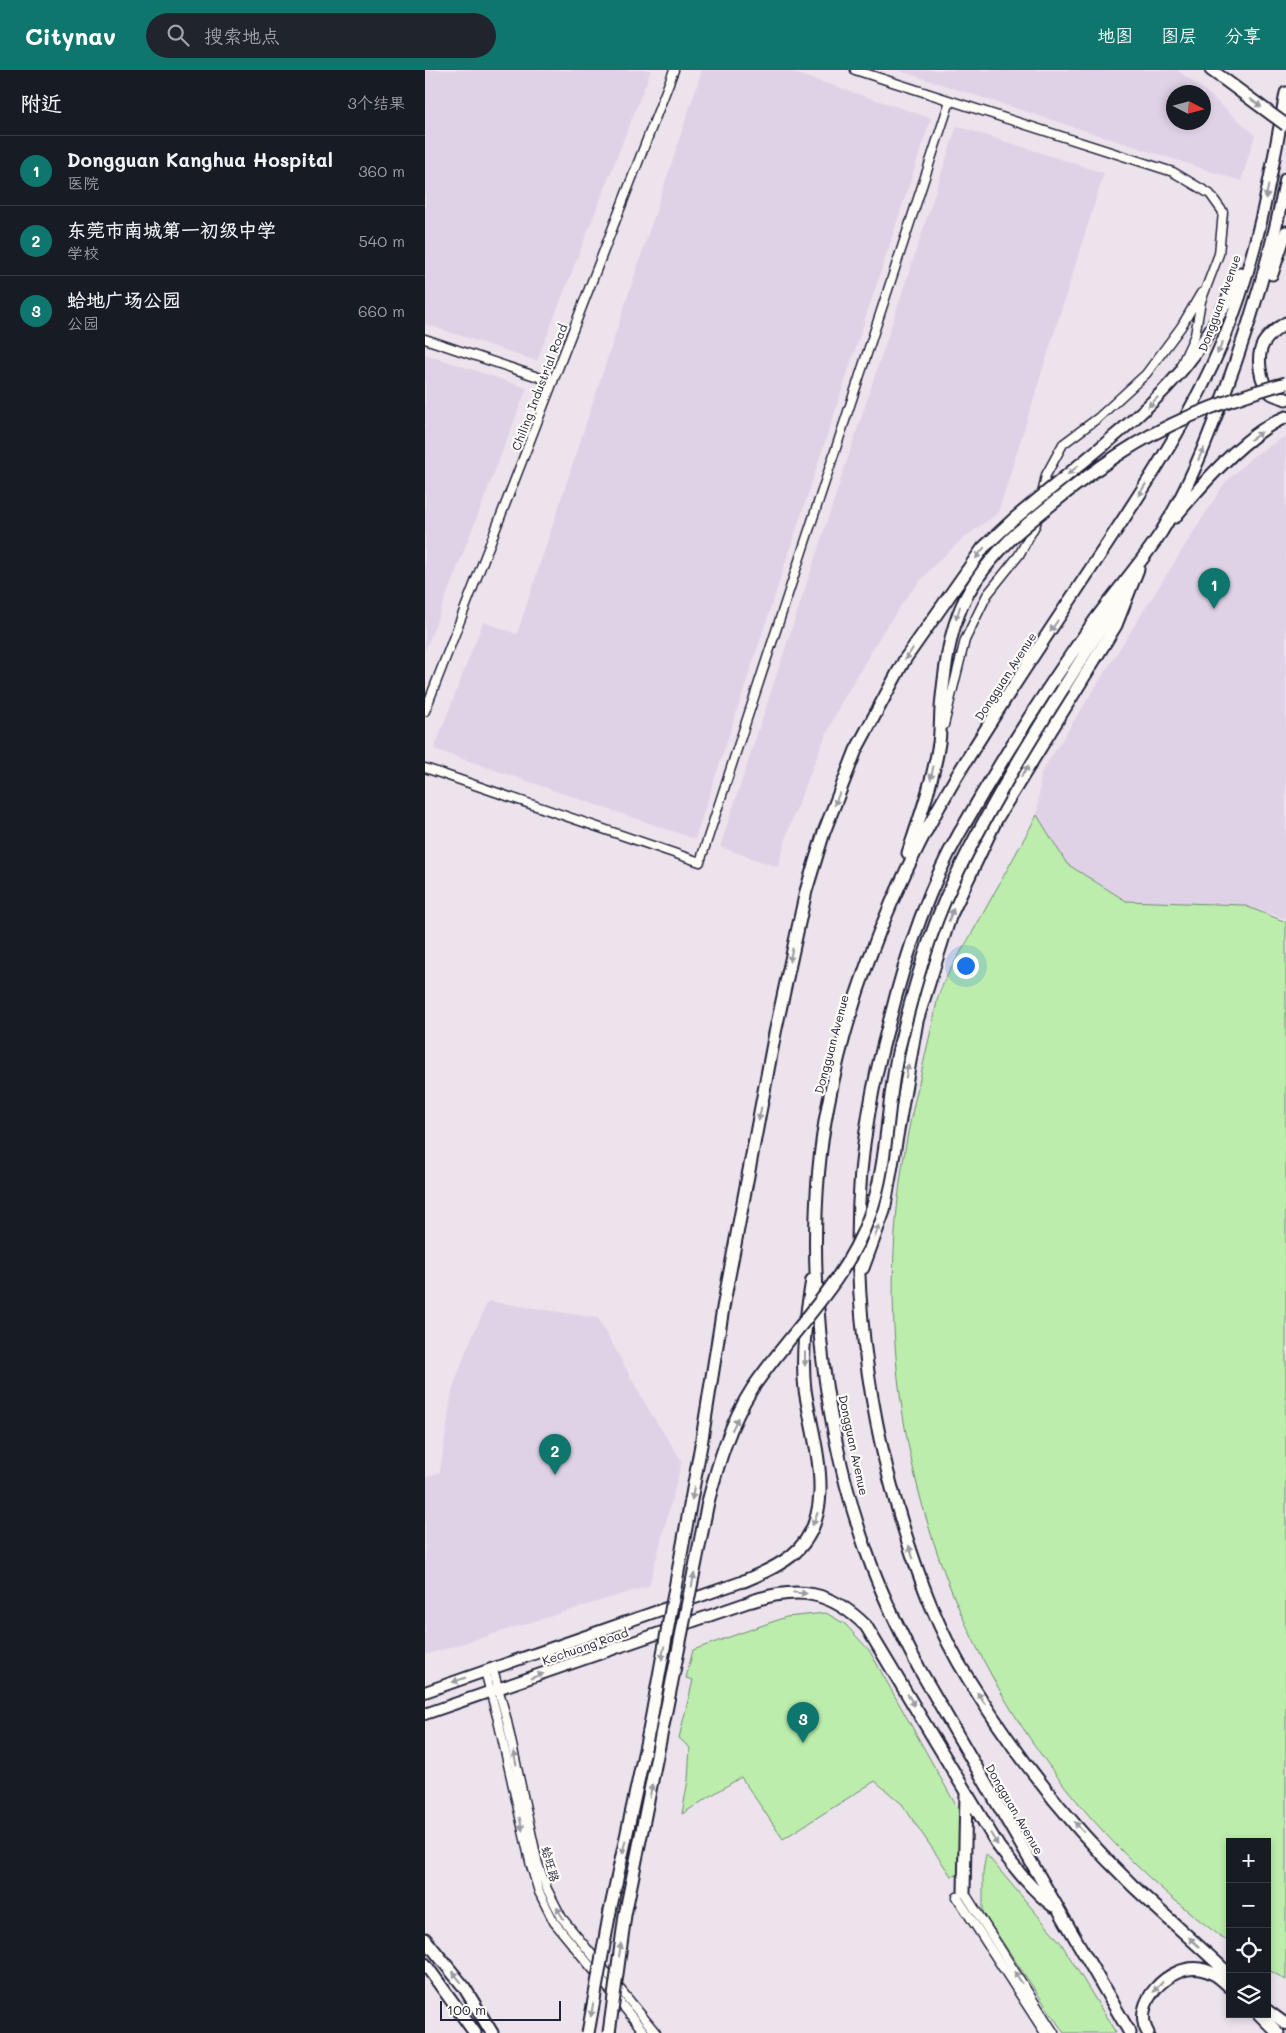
<!DOCTYPE html>
<html lang="zh">
<head>
<meta charset="utf-8">
<style>
	:root { --surface:#171b24; --page:#20242c; --text:#f1f3f6; --muted:#9ea1a6; --line:#363941; --accent:#0f766e }
	body { margin:0; font-family:Mali,"LXGW WenKai TC",sans-serif; background:var(--page); color:var(--text) }
	.controls { position:absolute; right:15px; bottom:15px; display:grid; overflow:hidden; border-radius:0px; box-shadow:0 2px 8px #0003 }
	.controls button { width:45px; height:45px; display:grid; place-items:center; padding:0; border:0; border-bottom:1px solid var(--line); background:var(--surface); color:var(--text); font:25px sans-serif }
	.compass { position:absolute; left:741px; top:15px; width:45px; height:45px; border-radius:50%; background:var(--surface); box-shadow:0 2px 8px #0003; rotate:96deg }
	.scale { position:absolute; left:15px; bottom:12px; width:121px; box-sizing:border-box; padding-left:5px; border:2px solid #22223b; border-top:0; font-size:14px; line-height:18px; white-space:nowrap; color:#22223b; -webkit-text-stroke:4px #fdfcf7; paint-order:stroke }
	.you { position:absolute; left:540px; top:895px; width:18px; height:18px; margin:-12px; border:4px solid #fff; border-radius:50%; background:#1a73e8; box-shadow:0 0 0 8px #1a73e833 }
	.badge { display:grid; place-items:center; width:32px; height:32px; border-radius:50%; background:var(--accent); color:#fff; font-size:16px; font-weight:700 }
	.pin { position:absolute; translate:-50% -41px; filter:drop-shadow(0 1px 2px #0008) }
	.pin::after { content:''; position:absolute; top:26px; width:18px; height:15px; background:inherit; clip-path:polygon(0 0,100% 0,50% 100%) }
	.list { margin:0; padding:0; list-style:none }
	h2 { display:flex; justify-content:space-between; align-items:center; height:65px; margin:0; padding:0 20px; font-size:21px }
	h2 small { font-size:16px; font-weight:400; color:var(--muted) }
	.list li { display:grid; grid-template-columns:32px 1fr auto; gap:15px; align-items:center; box-sizing:border-box; height:70px; padding:0 20px; border-top:1px solid var(--line) }
	.list b { display:block; font-size:19px; white-space:nowrap }
	.list p { margin:0; font-size:16px; white-space:nowrap; color:var(--muted) }
	.list em { font-size:16px; font-style:normal; color:var(--muted) }
	.icon { flex:none; width:28px; height:28px; fill:none; stroke:currentColor; stroke-width:2; stroke-linecap:round; stroke-linejoin:round }
	.map { position:relative; flex:none; width:861px; height:1963px; overflow:hidden }
	header { display:flex; align-items:center; gap:30px; box-sizing:border-box; height:70px; padding:0 25px; background:var(--accent); color:#fff }
	header strong { font-size:24px }
	nav { display:flex; gap:28px; margin-inline-start:auto; font-size:18px }
	.search { width:350px; height:45px; background:var(--page); display:flex; align-items:center; gap:12px; box-sizing:border-box; padding:0 18px; border-radius:28px; color:var(--muted); font-size:19px }
	main { display:flex }
	aside { flex:1; background:var(--surface) }
	.map>svg:first-child { display:block }
	.built { fill:#e0d2e6; fill-rule:evenodd }
	.green { fill:#bcedac; stroke:#6f8874 }
	.lines { fill:none; stroke-linecap:round; stroke-linejoin:round }
	.minor-casing { stroke:#22223b; stroke-width:11 }
	.major-casing { stroke:#22223b; stroke-width:14 }
	.highway-casing { stroke:#22223b; stroke-width:15 }
	.minor { stroke:#fdfcf7; stroke-width:8 }
	.major { stroke:#fdfcf7; stroke-width:10 }
	.highway { stroke:#fdfcf7; stroke-width:11 }
	.highway-bridge-casing { stroke:#22223b; stroke-width:15; stroke-linecap:butt }
	.highway-bridge { stroke:#fdfcf7; stroke-width:11 }
	.oneway { fill:#9a9aa2 }
	.labels { text-anchor:middle; dominant-baseline:central; stroke-width:4.5; stroke-linejoin:round; paint-order:stroke }
	.street-label { font-size:12px; fill:#22223b; stroke:#fdfcf7 }
</style>
</head>
<body>
<header>
<strong>Citynav</strong>
<div class="search"><svg class="icon" aria-label="search" viewBox="0 0 24 24"><circle cx="10" cy="10" r="6"/><path d="M15 15l6 6"/></svg>搜索地点</div>
<nav><a>地图</a><a>图层</a><a>分享</a></nav>
</header>
<main>
<aside>
<h2>附近<small>3个结果</small></h2>
<ul class="list">
<li><span class="badge">1</span><div><b>Dongguan Kanghua Hospital</b><p>医院</p></div><em>360 m</em></li>
<li><span class="badge">2</span><div><b>东莞市南城第一初级中学</b><p>学校</p></div><em>540 m</em></li>
<li><span class="badge">3</span><div><b>蛤地广场公园</b><p>公园</p></div><em>660 m</em></li>
</ul>
</aside>
<div class="map">
<svg width="861" height="1963" viewBox="0 0 861 1963">
	<rect width="100%" height="100%" fill="#ece3ed"/>
	<filter id="ink" filterUnits="userSpaceOnUse"><feTurbulence type="fractalNoise" baseFrequency=".02" numOctaves="2"/><feDisplacementMap in="SourceGraphic" scale="10" xChannelSelector="R" yChannelSelector="G"/><feConvolveMatrix kernelMatrix="1 2 1 2 8 2 1 2 1" color-interpolation-filters="sRGB"/></filter>
	<g filter="url(#ink)">
		<path class="built" d="M0,0H226L112,291L0,254Z
			M277,0H360L506,48L270,769L9,679L58,552L92,564Z
			M472,0H752L779,20L830,65L816,111ZM748,22H778V52H748Z
			M532,56L679,103L573,443L540,467L510,494L484,524L459,560L415,635L397,674L365,755L353,797L295,777Z
			M0,284L102,318L0,581Z
			M861,366V849L818,835L701,831L642,794L612,745L616,703L799,414L828,386Z
			M63,1231L173,1248L225,1342L257,1391L224,1516L0,1585V1408L15,1402L27,1321L41,1281Z"/>
		<path class="green" d="M612,745L642,794L701,831L818,835L861,852V1910L842,1899V1772H805V1873C536,1682 415,1351 490,1030C496,1005 501,980 507,956C510,944 511,930 516,919C524,899 537,881 547,863C569,824 590,785 612,745Z
			M401,1543L420,1554L444,1580L533,1739L541,1776L536,1805L526,1806L477,1734L450,1711L358,1769L316,1707L257,1744L263,1710L265,1678L254,1668L268,1610L261,1608L268,1580L361,1547Z
			M561,1784L636,1873L691,1963H639L558,1843V1802Z"/>
		<g class="lines">
			<g class="minor-casing">
				<path id="minor" d="M430,0L748,102L785,124L798,142L794,184L776,231L770,265L756,295
					M0,269L128,312
					M0,641L249,0
					M519,655L540,570L562,525L594,485L611,454L621,405L638,374L673,348L721,304L756,257L776,223
					M0,698L275,792L525,31
					M68,1599L81,1647L113,1794L122,1819L137,1848L231,1963
					M60,1601L73,1650L106,1796L114,1822L129,1852L220,1963
					M539,1822L629,1963
					M532,1827L620,1963"/>
			</g>
			<g class="major-casing">
				<path id="major" d="M0,1622L319,1511
					M0,1644L327,1531
					M842,1940L861,1954"/>
			</g>
			<g class="highway-casing">
				<path id="highway" d="M786,0L800,10
					M847,204L861,162
					M861,253C853,258 843,265 838,274C831,288 835,313 846,323C850,326 857,327 861,329
					M686,369C749,316 781,279 815,203
					M750,447C777,414 821,363 861,347
					M639,617L695,528
					M483,783C495,747 508,711 514,673C516,658 515,642 517,627C525,551 536,516 593,462
					M438,1198L459,1141L492,951L525,847L572,748L691,555L713,499
					M276,1375L298,1238L350,963L381,821L399,762L431,680L480,589L558,478L589,449
					M319,1511C336,1504 352,1497 366,1486C416,1446 388,1372 380,1320C376,1288 381,1242 387,1210
					M327,1531C374,1516 406,1521 441,1556L574,1777C591,1799 606,1819 628,1836
					M539,1822L541,1724
					M185,1841L224,1661
					M0,1869L39,1917L67,1963
					M0,1894L50,1963
					M805,1905C773,1875 740,1846 708,1816C646,1756 590,1684 544,1610C513,1561 494,1508 477,1453C438,1327 420,1173 444,1042C449,1012 456,982 464,953C480,888 501,822 534,764C576,690 621,619 670,550C692,520 717,492 737,461C762,420 780,377 796,332C824,258 846,187 861,109
					M834,1944L853,1963
					M705,1963L495,1600C475,1562 456,1524 442,1483C395,1351 376,1174 403,1035C425,921 471,809 530,709C580,626 635,546 688,465C729,403 769,340 798,271C831,192 846,107 861,23
					M723,1963C705,1933 745,1894 775,1899C788,1901 796,1909 805,1917"/>
			</g>
			<use href="#minor" class="minor"/>
			<use href="#major" class="major"/>
			<use href="#highway" class="highway"/>
			<g class="highway-bridge-casing">
				<path id="highway-bridge" d="M800,10L861,55
					M589,449L686,369
					M593,462C626,434 659,407 696,383C746,350 803,329 861,313
					M224,1661L276,1375
					M163,1963L185,1841
					M184,1963L200,1845L283,1432C293,1394 305,1353 327,1319C366,1261 420,1214 444,1147C464,1093 461,1033 474,978C488,921 504,862 529,810C561,743 599,680 639,617"/>
			</g>
			<use href="#highway-bridge" class="highway-bridge"/>
		</g>
		<defs><path id="oneway-solid" d="M-6-.8H1V-3.2L6.5 0L1 3.2V.8H-6Z" transform="scale(1.25)"/></defs>
		<g class="oneway">
			<use href="#oneway-solid" transform="translate(831 33) rotate(36)"/>
			<use href="#oneway-solid" transform="translate(842 122) rotate(102)"/>
			<use href="#oneway-solid" transform="translate(795 278) rotate(115)"/>
			<use href="#oneway-solid" transform="translate(728 332) rotate(135)"/>
			<use href="#oneway-solid" transform="translate(831 366) rotate(-34)"/>
			<use href="#oneway-solid" transform="translate(776 384) rotate(-65)"/>
			<use href="#oneway-solid" transform="translate(648 400) rotate(140)"/>
			<use href="#oneway-solid" transform="translate(717 420) rotate(122)"/>
			<use href="#oneway-solid" transform="translate(555 483) rotate(128)"/>
			<use href="#oneway-solid" transform="translate(533 543) rotate(107)"/>
			<use href="#oneway-solid" transform="translate(629 556) rotate(123)"/>
			<use href="#oneway-solid" transform="translate(484 584) rotate(124)"/>
			<use href="#oneway-solid" transform="translate(600 701) rotate(-57)"/>
			<use href="#oneway-solid" transform="translate(507 703) rotate(102)"/>
			<use href="#oneway-solid" transform="translate(412 729) rotate(111)"/>
			<use href="#oneway-solid" transform="translate(526 845) rotate(-69)"/>
			<use href="#oneway-solid" transform="translate(366 885) rotate(103)"/>
			<use href="#oneway-solid" transform="translate(482 1001) rotate(-80)"/>
			<use href="#oneway-solid" transform="translate(335 1044) rotate(101)"/>
			<use href="#oneway-solid" transform="translate(452 1161) rotate(-69)"/>
			<use href="#oneway-solid" transform="translate(380 1289) rotate(90)"/>
			<use href="#oneway-solid" transform="translate(310 1354) rotate(-64)"/>
			<use href="#oneway-solid" transform="translate(268 1423) rotate(100)"/>
			<use href="#oneway-solid" transform="translate(390 1449) rotate(112)"/>
			<use href="#oneway-solid" transform="translate(486 1482) rotate(-109)"/>
			<use href="#oneway-solid" transform="translate(268 1510) rotate(-79)"/>
			<use href="#oneway-solid" transform="translate(375 1523) rotate(6)"/>
			<use href="#oneway-solid" transform="translate(238 1583) rotate(100)"/>
			<use href="#oneway-solid" transform="translate(112 1606) rotate(-19)"/>
			<use href="#oneway-solid" transform="translate(34 1610) rotate(161)"/>
			<use href="#oneway-solid" transform="translate(556 1628) rotate(-124)"/>
			<use href="#oneway-solid" transform="translate(486 1630) rotate(60)"/>
			<use href="#oneway-solid" transform="translate(90 1688) rotate(-102)"/>
			<use href="#oneway-solid" transform="translate(226 1721) rotate(-78)"/>
			<use href="#oneway-solid" transform="translate(96 1754) rotate(77)"/>
			<use href="#oneway-solid" transform="translate(654 1757) rotate(-131)"/>
			<use href="#oneway-solid" transform="translate(569 1769) rotate(58)"/>
			<use href="#oneway-solid" transform="translate(199 1777) rotate(102)"/>
			<use href="#oneway-solid" transform="translate(135 1843) rotate(-120)"/>
			<use href="#oneway-solid" transform="translate(769 1872) rotate(-137)"/>
			<use href="#oneway-solid" transform="translate(195 1880) rotate(-82)"/>
			<use href="#oneway-solid" transform="translate(32 1907) rotate(-128)"/>
			<use href="#oneway-solid" transform="translate(593 1907) rotate(-122)"/>
			<use href="#oneway-solid" transform="translate(733 1917) rotate(132)"/>
			<use href="#oneway-solid" transform="translate(167 1940) rotate(100)"/>
		</g>
	</g>
	<g class="labels">
		<g class="street-label">
			<text transform="translate(794 233) rotate(-70)">Dongguan Avenue</text>
			<text transform="translate(114 317) rotate(-69)">Chiling Industrial Road</text>
			<text transform="translate(580 606) rotate(-57)">Dongguan Avenue</text>
			<text transform="translate(406 974) rotate(-75)">Dongguan Avenue</text>
			<text transform="translate(429 1375) rotate(78)">Dongguan Avenue</text>
			<text transform="translate(160 1576) rotate(-19)">Kechuang Road</text>
			<text transform="translate(590 1739) rotate(60)">Dongguan Avenue</text>
			<text transform="translate(126 1794) rotate(74)">蛤旺路</text>
		</g>
	</g>
</svg>
<div class="controls">
<button>+</button>
<button>−</button>
<button><svg class="icon" aria-label="locate" viewBox="0 0 24 24"><circle cx="12" cy="12" r="6"/><path d="M12 2v4M12 18v4M2 12h4M18 12h4"/></svg></button>
<button><svg class="icon" aria-label="layers" viewBox="0 0 24 24"><path d="M12 4l9 5-9 5-9-5zM3 14l9 5 9-5"/></svg></button>
</div>
<svg class="compass" viewBox="-18 -18 36 36"><path d="M0-13l5 13h-10z" fill="#e53935"/><path d="M0 13l5-13h-10z" fill="#9ea1a6"/></svg>
<div class="scale">100 m</div>
<div class="you"></div>
<div class="pin badge" style="left:789px;top:539px">1</div>
<div class="pin badge" style="left:130px;top:1405px">2</div>
<div class="pin badge" style="left:378px;top:1673px">3</div>
</div>
</main>
</body>
</html>
